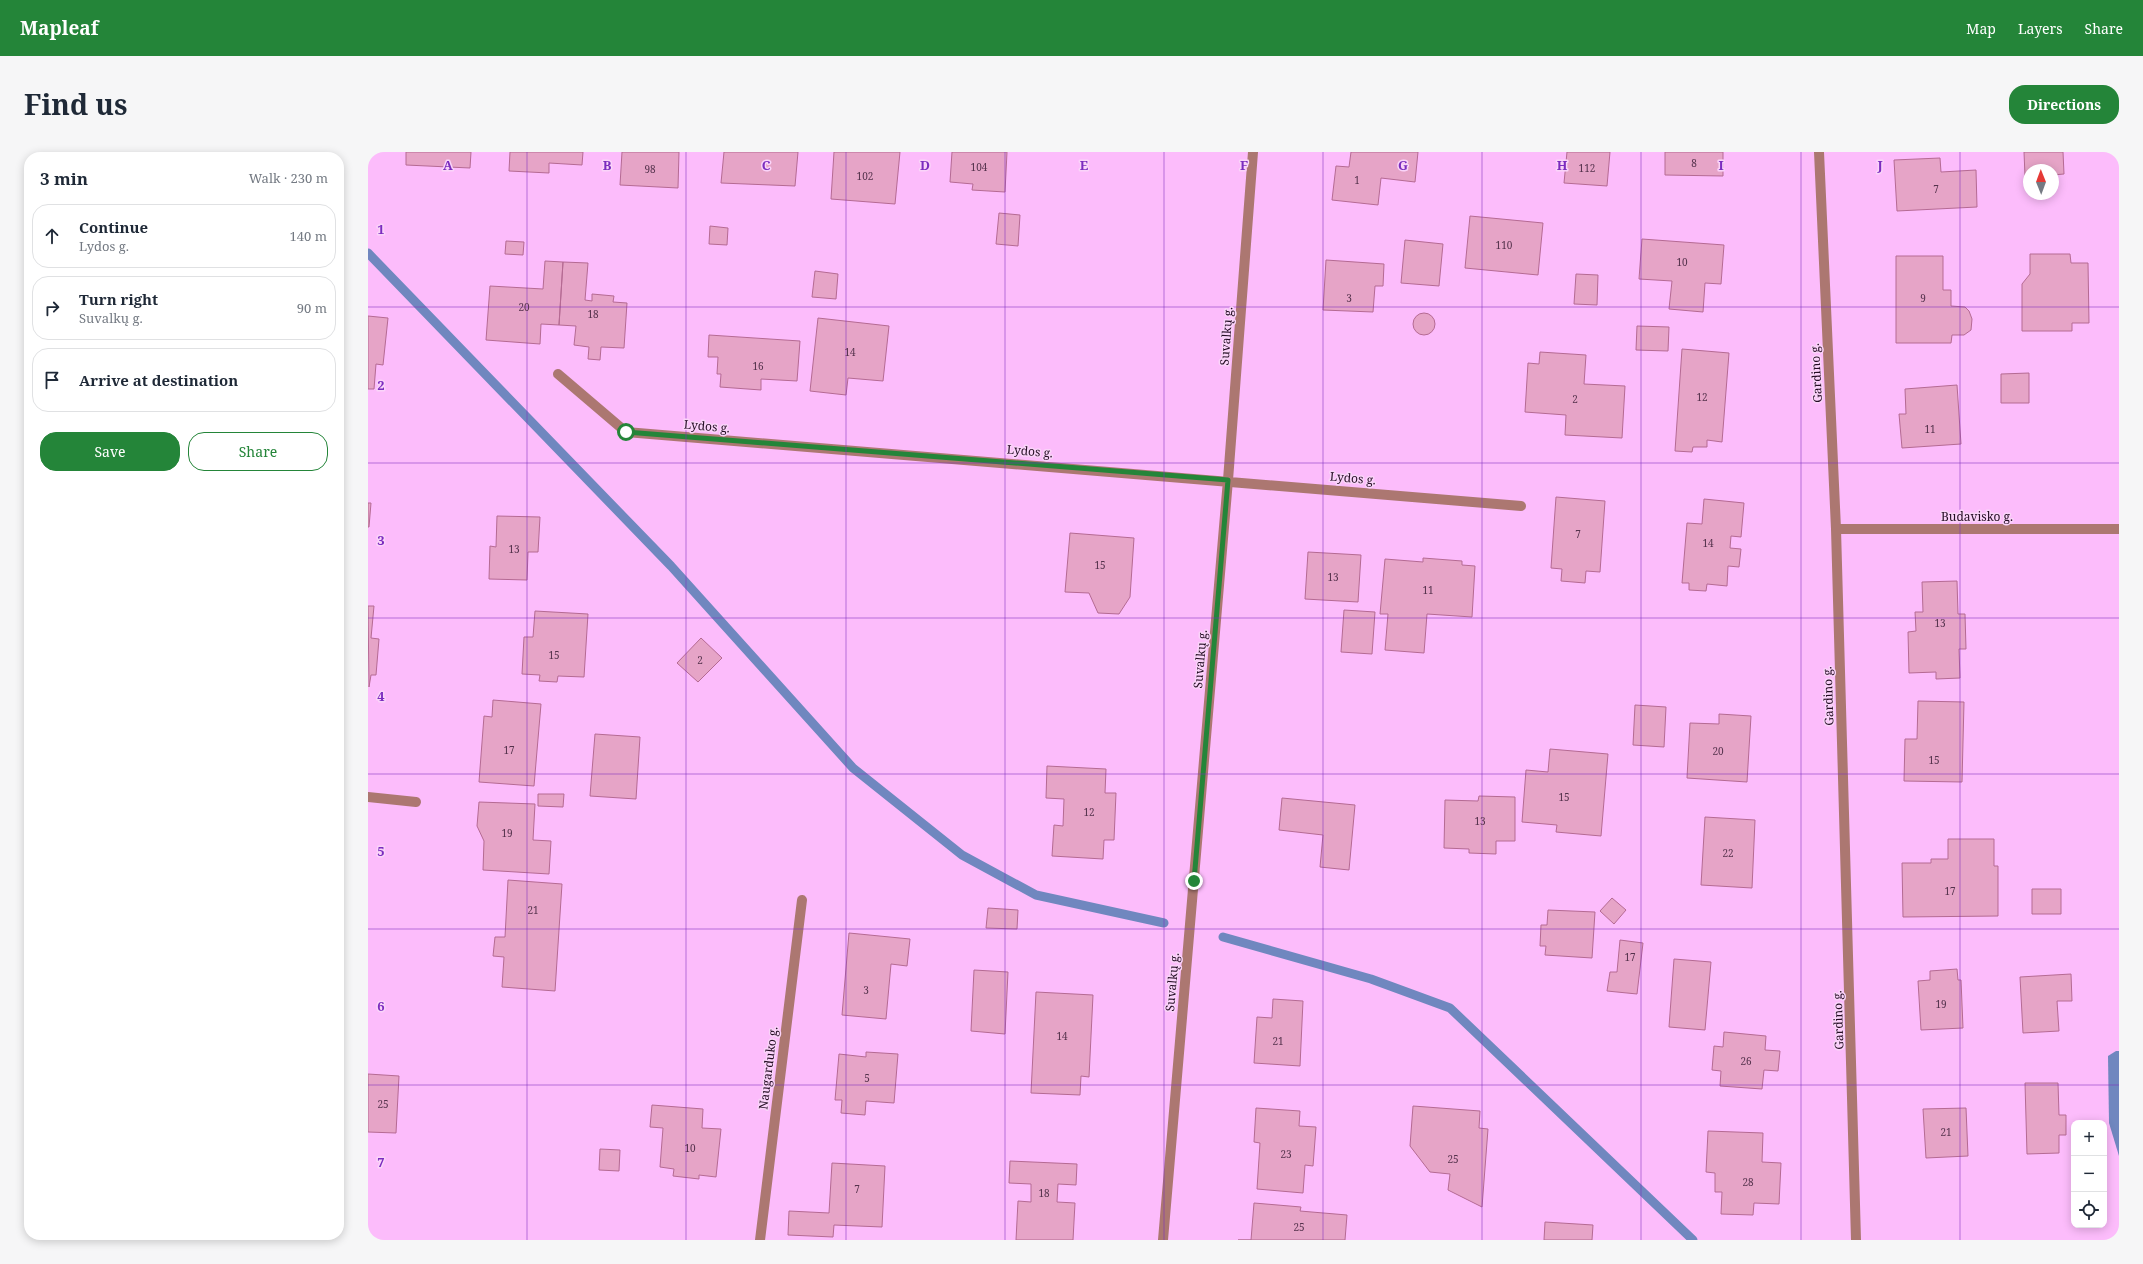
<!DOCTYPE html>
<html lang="en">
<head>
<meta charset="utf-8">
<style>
	:root { --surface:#fff; --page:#f6f6f7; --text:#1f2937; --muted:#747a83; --line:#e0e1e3; --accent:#248539 }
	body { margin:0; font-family:"Noto Serif",serif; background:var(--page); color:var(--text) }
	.controls { position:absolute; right:12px; bottom:12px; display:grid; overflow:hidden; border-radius:8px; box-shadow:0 2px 10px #0003 }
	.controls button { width:36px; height:36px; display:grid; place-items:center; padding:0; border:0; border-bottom:1px solid var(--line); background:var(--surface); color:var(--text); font:20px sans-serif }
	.compass { position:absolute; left:1655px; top:12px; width:36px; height:36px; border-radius:50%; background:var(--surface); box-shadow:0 2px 10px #0003; rotate:359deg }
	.stop { position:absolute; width:12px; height:12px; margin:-9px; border:3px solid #248539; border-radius:50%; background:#fff }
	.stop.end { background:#248539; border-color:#fff; box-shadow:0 1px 4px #0008 }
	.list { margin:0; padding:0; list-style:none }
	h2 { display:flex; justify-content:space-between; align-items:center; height:52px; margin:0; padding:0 16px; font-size:17px }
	h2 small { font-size:13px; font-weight:400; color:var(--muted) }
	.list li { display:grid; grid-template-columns:26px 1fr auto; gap:12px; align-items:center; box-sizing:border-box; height:64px; margin:0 8px 8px; padding:0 8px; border:1px solid var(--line); border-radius:16px }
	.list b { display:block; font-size:15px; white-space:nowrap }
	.list p { margin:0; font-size:13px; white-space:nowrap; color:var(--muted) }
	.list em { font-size:13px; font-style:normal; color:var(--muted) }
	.actions { display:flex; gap:8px; padding:12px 16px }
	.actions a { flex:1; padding:9px 0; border:1px solid var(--accent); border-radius:16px; text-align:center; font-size:14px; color:var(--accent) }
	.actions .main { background:var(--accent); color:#fff }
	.icon { flex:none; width:22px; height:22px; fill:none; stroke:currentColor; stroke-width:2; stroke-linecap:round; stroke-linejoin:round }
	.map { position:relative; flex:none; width:1751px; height:1088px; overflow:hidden; border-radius:16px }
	header { display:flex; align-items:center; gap:24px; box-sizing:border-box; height:56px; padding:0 20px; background:var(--accent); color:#fff }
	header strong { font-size:19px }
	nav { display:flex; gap:22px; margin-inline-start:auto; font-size:14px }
	.intro { display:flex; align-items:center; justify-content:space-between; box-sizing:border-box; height:96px; padding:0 24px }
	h1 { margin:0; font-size:28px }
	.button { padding:10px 18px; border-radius:16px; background:var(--accent); color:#fff; font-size:14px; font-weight:700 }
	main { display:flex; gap:24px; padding:0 24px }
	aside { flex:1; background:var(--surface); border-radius:16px; box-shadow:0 2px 10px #0003 }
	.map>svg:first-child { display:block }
	.water { fill:#7087bf }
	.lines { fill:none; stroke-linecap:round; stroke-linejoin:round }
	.stream { stroke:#7087bf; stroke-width:9 }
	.building { fill:#e6a4c7; stroke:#b56a93 }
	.street { stroke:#ac7771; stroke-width:10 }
	.route { stroke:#248539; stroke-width:5 }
	.grid { fill:none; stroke:#7b2cbf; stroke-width:1; stroke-opacity:0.55 }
	.labels { text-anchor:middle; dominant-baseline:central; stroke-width:3; stroke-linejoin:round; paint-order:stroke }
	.number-label { font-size:10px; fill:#54324c }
	.street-label { font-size:12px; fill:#230c23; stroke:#fad4f9 }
	.grid-label { font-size:13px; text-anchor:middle; font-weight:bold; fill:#7b2cbf; stroke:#fad4f9; stroke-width:3; stroke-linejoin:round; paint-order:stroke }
</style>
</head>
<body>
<header>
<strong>Mapleaf</strong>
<nav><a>Map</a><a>Layers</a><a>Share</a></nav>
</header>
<div class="intro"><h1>Find us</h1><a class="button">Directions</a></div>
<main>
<aside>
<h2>3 min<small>Walk · 230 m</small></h2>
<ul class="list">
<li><svg class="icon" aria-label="ahead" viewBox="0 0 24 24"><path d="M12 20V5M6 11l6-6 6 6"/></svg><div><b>Continue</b><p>Lydos g.</p></div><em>140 m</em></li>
<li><svg class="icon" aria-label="right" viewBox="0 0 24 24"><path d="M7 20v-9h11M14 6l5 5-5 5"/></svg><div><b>Turn right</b><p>Suvalkų g.</p></div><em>90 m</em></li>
<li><svg class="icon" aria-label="arrive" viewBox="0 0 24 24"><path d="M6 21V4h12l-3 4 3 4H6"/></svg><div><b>Arrive at destination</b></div></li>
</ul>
<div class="actions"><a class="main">Save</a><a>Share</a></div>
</aside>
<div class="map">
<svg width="1751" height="1088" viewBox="0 0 1751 1088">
	<rect width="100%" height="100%" fill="#fcbcfb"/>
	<path class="water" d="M1748,899H1751V1004L1741,971L1740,904Z"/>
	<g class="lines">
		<path class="stream" d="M0,101L303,414L485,616L594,703L668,743L796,771
			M855,785L1003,827L1082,856L1325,1088"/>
	</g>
	<path class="building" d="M38,0H103L102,16L38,13Z
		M142,0H215L214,13L181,11V21L141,19Z
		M254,0H311L310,36L252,33Z
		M356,0H430L427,34L353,31Z
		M466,0H532L527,52L463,47Z
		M584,0H639L637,40L604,38L605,32L582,30Z
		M983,0H1050L1047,30L1013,26L1010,53L964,48L968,14L981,15Z
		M1199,0H1242L1239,34L1196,31Z
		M1297,0H1355V24L1297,23Z
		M1656,0H1695L1696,22L1685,23V18H1661V23L1657,24Z
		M1572,6L1573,20L1608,18L1609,55L1529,59L1526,8Z
		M631,61L652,63L650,94L628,92Z
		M1102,64L1175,71L1170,123L1097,116Z
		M342,74L360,76L359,93L341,92Z
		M1274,87L1356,93L1353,132L1337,131L1335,160L1301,157L1304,129L1271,127Z
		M1037,88L1075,92L1071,134L1033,131Z
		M138,89L156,90L155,103L137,102Z
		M1662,102H1702L1703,111H1720L1721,171H1704V179H1654V132L1662,122Z
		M1528,104H1575V138H1583V154L1597,155L1601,159L1604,167L1603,178L1596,183H1584L1583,191H1528Z
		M958,108L1016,112L1015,134H1007L1005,160L955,158Z
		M177,109L195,110L191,173L173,172L172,192L118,188L122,134L175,137Z
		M195,110L220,111L217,148L224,149V142L246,144L245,150L259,151L256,196L233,195L232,208L220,207L221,195L206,193L208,174L191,173Z
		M447,119L470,122L468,147L444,145Z
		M1208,122L1230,123L1229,153L1206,152Z
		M1045 172a11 11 0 1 1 22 0a11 11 0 1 1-22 0Z
		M0,164L20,166L15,213L8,212L6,237H0Z
		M450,166L521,174L515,229L480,226L478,243L442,239Z
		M1269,174L1301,175L1300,199L1268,198Z
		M341,183L432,189L429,229L393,227V238L352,235L353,222H349L350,205H340Z
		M1314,197L1361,201L1354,290L1339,288V295H1325L1324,300L1307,299Z
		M1172,200L1218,203L1216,232L1257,234L1254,286L1197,283L1198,263L1157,260L1160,211L1171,212Z
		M1661,221V251H1633V222Z
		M1589,233L1593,292L1534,296L1531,262H1538L1537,237Z
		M1188,345L1237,349L1232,420L1218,419L1217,431L1193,429L1194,417L1183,416Z
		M1336,347L1376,351L1373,385L1363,384L1362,396L1373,397L1371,415L1360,414L1359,434L1339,432L1338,439L1321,438V431H1314L1319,371L1334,372Z
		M0,351H3L1,375H0Z
		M129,364L172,365L170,400H160L159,428L121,427L122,394L128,395Z
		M702,381L766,386L762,445L751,462L730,461L721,441L697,440Z
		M940,400L993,403L990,450L937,447Z
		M1055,406L1094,409V413L1107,414L1104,465L1059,462L1056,501L1017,498L1020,462H1012L1017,407L1055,410Z
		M1589,429L1590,462H1597L1598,497H1591L1592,526L1568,527V520L1541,521L1540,480L1548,479L1547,460H1555L1554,430Z
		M0,454H6L3,486L11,487L8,523H3L1,535Z
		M976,458L1007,460L1004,502L973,500Z
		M167,459L220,462L216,525L190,524L189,530L171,529L172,523L154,522L156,485H165Z
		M333,486L354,506L330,530L309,511Z
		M125,548L173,552L166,634L111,630L116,564L124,565Z
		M1550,549L1596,550L1594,630L1536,629L1537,587H1549Z
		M1267,553L1298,555L1296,595L1265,593Z
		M1351,562L1383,564L1379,630L1319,626L1322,571L1351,572Z
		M227,582L272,585L268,647L222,644Z
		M1182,597L1240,602L1233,684L1188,680L1189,673L1154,670L1158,618L1180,620Z
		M679,614L738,617L737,641H748L746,688H736L735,707L684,704L686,673L695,674L696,647L678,646Z
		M170,642H196L195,655L170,654Z
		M1111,644L1147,645V689H1128V702L1101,701V697L1076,696L1077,648L1110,649Z
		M914,646L987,653L981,718L952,715L955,683L911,678Z
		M111,650L167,652L165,688L183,689L181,722L115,718L116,689L109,674Z
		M1337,665L1387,668L1384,736L1333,733Z
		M1580,687H1626V714H1630V764L1535,765L1534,711H1563V707H1580Z
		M140,728L194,732L187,839L134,835L136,805L125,804L127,785H137Z
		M1664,737H1693V762H1664Z
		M1244,746L1258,758L1246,772L1232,759Z
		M620,756L650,758L649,777L618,776Z
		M1180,758L1227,760L1224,806L1177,803L1178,794H1172L1173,773H1179Z
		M481,781L542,787L539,814L523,812L518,867L474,863Z
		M1252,788L1275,791L1269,842L1239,839L1242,820H1249Z
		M1306,807L1343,810L1337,878L1301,875Z
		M1589,817L1590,828H1593L1595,876L1553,878L1550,829L1562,828V819Z
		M606,818L640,820L637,882L603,879Z
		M1703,822L1704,849H1689L1691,879L1655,881L1652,825Z
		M668,840L725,843L721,925L713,924L712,943L663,941Z
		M905,847L935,849L932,914L886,911L889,865L904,866Z
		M1356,880L1398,884L1397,898L1412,899L1410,919L1396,918L1394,937L1352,934L1353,919L1344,918L1346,894L1355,895Z
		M498,900L530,902L526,951L498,949L497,963L473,961L474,948H467L471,902L498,905Z
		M0,922L31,924L28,981L0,980Z
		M1657,931H1690L1691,963H1698V983H1691V1001L1659,1002Z
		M284,953L335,957L334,976L353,977L348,1025L331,1023V1027L305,1024L306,1017L292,1015L295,976L282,975Z
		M1045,954L1112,959L1111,976L1120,977L1114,1055L1080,1038L1082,1022L1062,1020L1042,994Z
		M888,956L932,959L931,974L948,975L945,1014L937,1013L935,1041L889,1037L892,991L886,990Z
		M1598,956L1600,1004L1558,1006L1555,957Z
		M1340,979L1395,981L1394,1010L1413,1011L1411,1052L1386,1051L1385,1063L1353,1062L1354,1040H1347V1021L1338,1020Z
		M232,997L252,998L251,1019L231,1018Z
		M642,1009L709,1012L708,1033L690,1032L689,1050L707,1051L705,1088H648L650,1049L663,1050V1032L641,1031Z
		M464,1011L517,1014L514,1075L466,1073L465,1085L420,1083L421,1059L461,1061Z
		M886,1051L933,1055L932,1059L979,1063L977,1088H870H883Z
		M1177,1070L1225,1073L1224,1088H1176Z"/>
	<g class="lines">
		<path class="street" d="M1451,0L1468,377L1488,1088
			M190,222L258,280L1153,354
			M1468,377H1751
			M0,645L48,650
			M392,1088L434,748
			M795,1088L860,328L885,0"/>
	</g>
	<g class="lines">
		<path class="route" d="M258,280L860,328L826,729"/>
	</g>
	<path class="grid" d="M159,0V1088M318,0V1088M478,0V1088M637,0V1088M796,0V1088M955,0V1088M1114,0V1088M1273,0V1088M1433,0V1088M1592,0V1088M0,155H1751M0,311H1751M0,466H1751M0,622H1751M0,777H1751M0,933H1751"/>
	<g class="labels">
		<g class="number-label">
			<text x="1326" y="11">8</text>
			<text x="611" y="15">104</text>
			<text x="1219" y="16">112</text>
			<text x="282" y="17">98</text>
			<text x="497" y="24">102</text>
			<text x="989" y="28">1</text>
			<text x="1568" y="37">7</text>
			<text x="1136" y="93">110</text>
			<text x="1314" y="110">10</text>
			<text x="981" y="146">3</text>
			<text x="1555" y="146">9</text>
			<text x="156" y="155">20</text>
			<text x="225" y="162">18</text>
			<text x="482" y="200">14</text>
			<text x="390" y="214">16</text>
			<text x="1334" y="245">12</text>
			<text x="1207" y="247">2</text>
			<text x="1562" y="277">11</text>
			<text x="1210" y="382">7</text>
			<text x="1340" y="391">14</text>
			<text x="146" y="397">13</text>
			<text x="732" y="413">15</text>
			<text x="965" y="425">13</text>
			<text x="1060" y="438">11</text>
			<text x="1572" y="471">13</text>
			<text x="186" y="503">15</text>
			<text x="332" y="508">2</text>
			<text x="141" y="598">17</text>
			<text x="1350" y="599">20</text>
			<text x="1566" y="608">15</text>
			<text x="1196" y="645">15</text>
			<text x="721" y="660">12</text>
			<text x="1112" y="669">13</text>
			<text x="139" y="681">19</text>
			<text x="1360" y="701">22</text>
			<text x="1582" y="739">17</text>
			<text x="165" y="758">21</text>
			<text x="1262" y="805">17</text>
			<text x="498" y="838">3</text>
			<text x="1573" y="852">19</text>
			<text x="694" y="884">14</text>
			<text x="910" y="889">21</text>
			<text x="1378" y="909">26</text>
			<text x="499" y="926">5</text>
			<text x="15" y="952">25</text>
			<text x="1578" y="980">21</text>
			<text x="322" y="996">10</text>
			<text x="918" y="1002">23</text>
			<text x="1085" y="1007">25</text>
			<text x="1380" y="1030">28</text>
			<text x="489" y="1037">7</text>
			<text x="676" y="1041">18</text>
			<text x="931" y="1075">25</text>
		</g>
		<g class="street-label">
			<text transform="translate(858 184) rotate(-86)">Suvalkų g.</text>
			<text transform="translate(1448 221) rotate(-93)">Gardino g.</text>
			<text transform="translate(339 274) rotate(5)">Lydos g.</text>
			<text transform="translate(662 299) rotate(5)">Lydos g.</text>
			<text transform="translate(985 326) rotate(5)">Lydos g.</text>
			<text x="1609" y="364">Budavisko g.</text>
			<text transform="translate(832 507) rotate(-85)">Suvalkų g.</text>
			<text transform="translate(1460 544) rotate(-92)">Gardino g.</text>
			<text transform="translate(804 830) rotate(-85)">Suvalkų g.</text>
			<text transform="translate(1470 868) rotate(-92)">Gardino g.</text>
			<text transform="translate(400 916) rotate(-83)">Naugarduko g.</text>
		</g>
	</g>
	<g class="grid-label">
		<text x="80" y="18">A</text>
		<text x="239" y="18">B</text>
		<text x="398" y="18">C</text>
		<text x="557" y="18">D</text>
		<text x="716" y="18">E</text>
		<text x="876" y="18">F</text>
		<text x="1035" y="18">G</text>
		<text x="1194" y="18">H</text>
		<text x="1353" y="18">I</text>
		<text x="1512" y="18">J</text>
		<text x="13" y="82">1</text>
		<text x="13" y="238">2</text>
		<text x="13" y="393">3</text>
		<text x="13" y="549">4</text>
		<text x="13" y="704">5</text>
		<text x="13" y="859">6</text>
		<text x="13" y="1015">7</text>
	</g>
</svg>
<div class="controls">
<button>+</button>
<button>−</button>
<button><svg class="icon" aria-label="locate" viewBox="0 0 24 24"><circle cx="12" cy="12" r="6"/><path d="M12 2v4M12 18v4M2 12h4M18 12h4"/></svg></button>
</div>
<svg class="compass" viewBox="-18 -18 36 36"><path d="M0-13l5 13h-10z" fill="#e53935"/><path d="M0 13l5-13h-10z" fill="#747a83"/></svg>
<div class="stop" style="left:258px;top:280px"></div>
<div class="stop end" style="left:826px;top:729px"></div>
</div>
</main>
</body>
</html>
